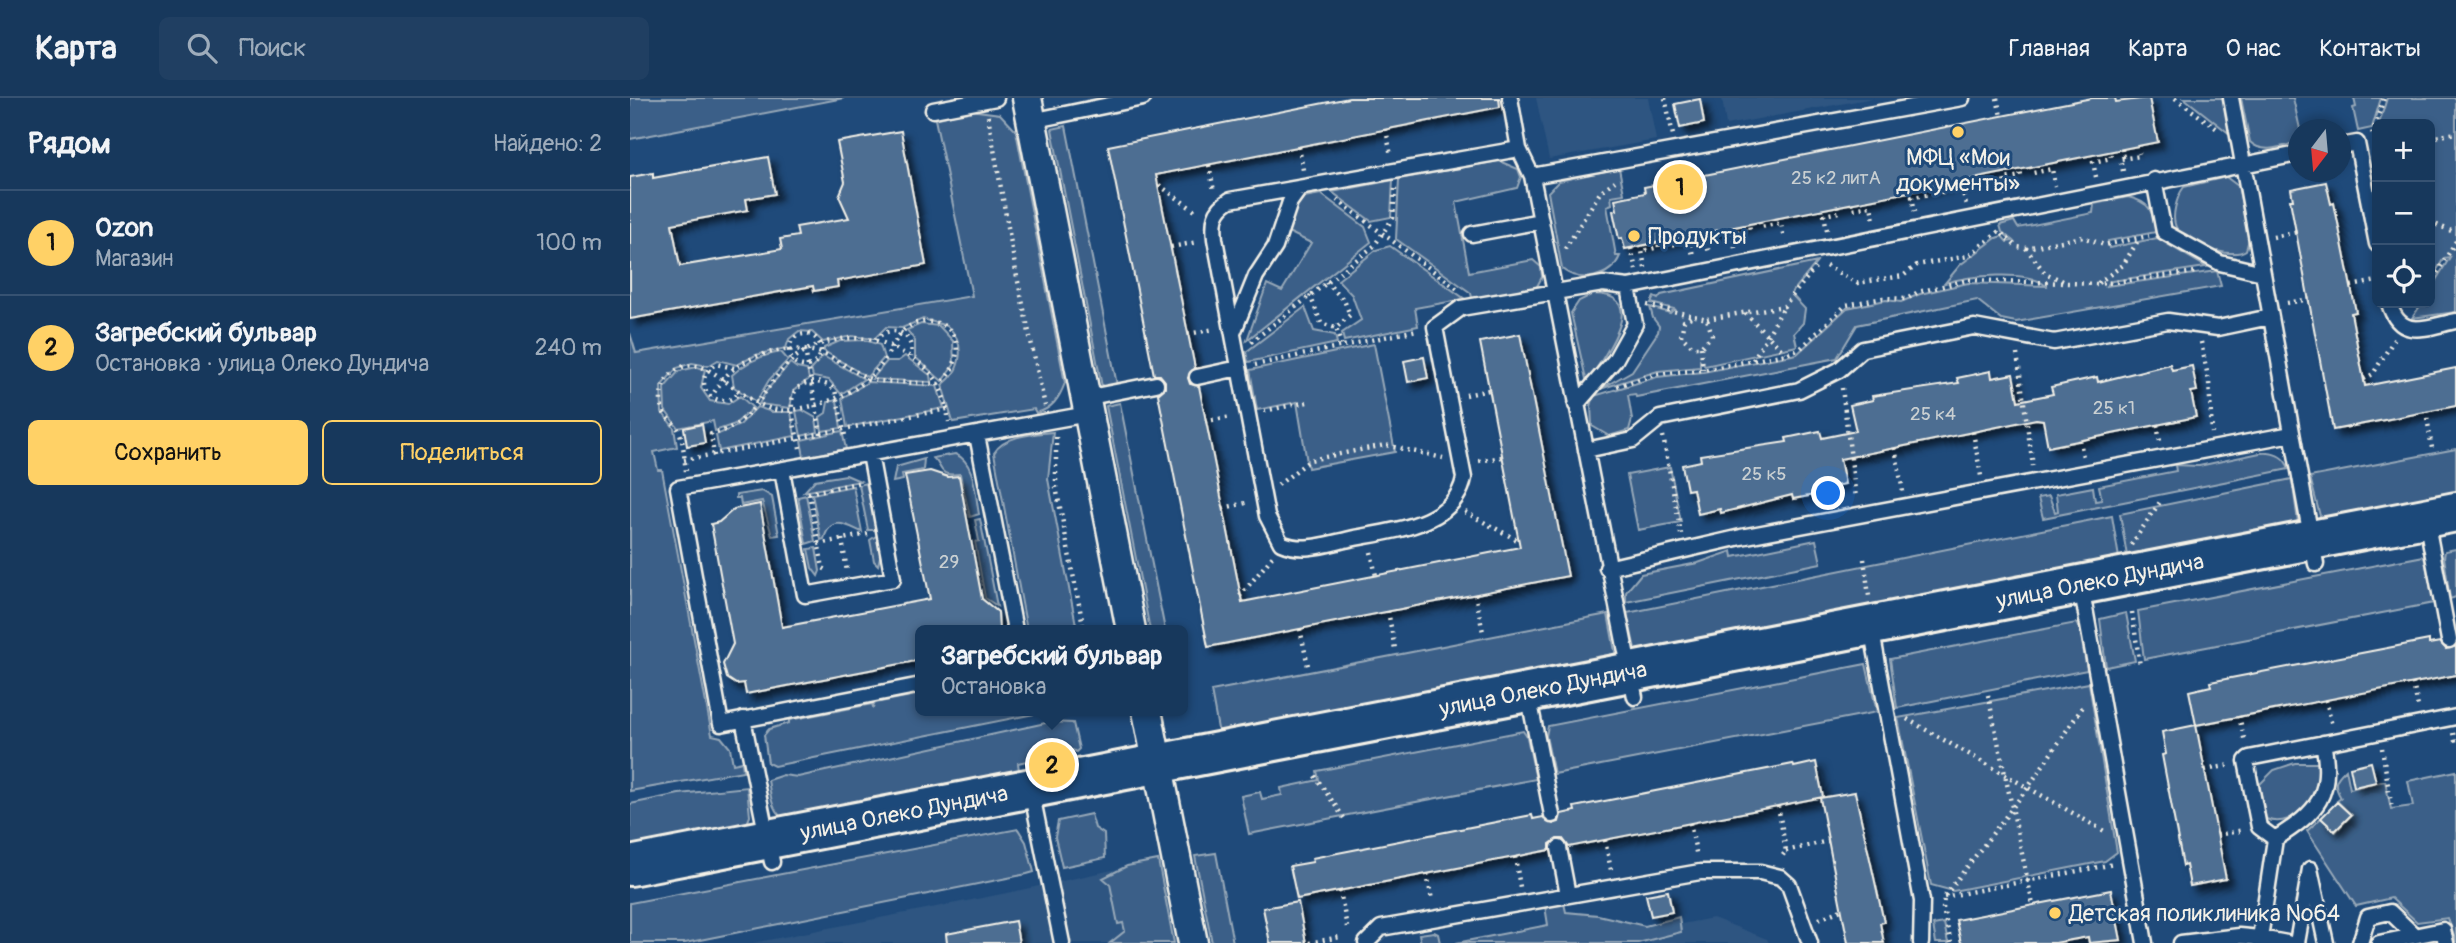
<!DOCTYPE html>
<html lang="ru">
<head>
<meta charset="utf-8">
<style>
	:root { --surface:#17385c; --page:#203f62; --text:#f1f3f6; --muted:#9eacbb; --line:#365272; --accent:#ffd166 }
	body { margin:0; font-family:Pangolin,sans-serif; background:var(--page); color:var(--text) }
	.controls { position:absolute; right:21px; top:21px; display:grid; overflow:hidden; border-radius:10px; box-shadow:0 4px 10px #0003 }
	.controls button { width:63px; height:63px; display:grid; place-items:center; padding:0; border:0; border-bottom:2px solid var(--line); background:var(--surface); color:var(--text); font:35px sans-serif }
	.compass { position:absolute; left:1658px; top:21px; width:63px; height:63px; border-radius:50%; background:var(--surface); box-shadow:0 4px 10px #0003; rotate:196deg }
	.you { position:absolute; left:1199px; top:396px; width:24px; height:24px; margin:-18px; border:5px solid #fff; border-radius:50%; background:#1a73e8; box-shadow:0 0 0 10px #1a73e833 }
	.badge { display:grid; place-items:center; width:46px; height:46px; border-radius:50%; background:var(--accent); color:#111; font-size:23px; font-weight:700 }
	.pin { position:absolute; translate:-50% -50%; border:4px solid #fff; box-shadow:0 2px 7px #0006 }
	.popup { position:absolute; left:285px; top:527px; width:273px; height:91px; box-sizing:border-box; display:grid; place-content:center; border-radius:10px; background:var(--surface); filter:drop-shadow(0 2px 5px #0005); font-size:23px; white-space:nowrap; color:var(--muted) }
	.popup b { font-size:26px; color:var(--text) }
	.popup::after { content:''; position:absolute; left:50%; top:100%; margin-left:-14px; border:14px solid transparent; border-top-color:var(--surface) }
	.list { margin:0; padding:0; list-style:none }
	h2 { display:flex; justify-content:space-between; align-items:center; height:91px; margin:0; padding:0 28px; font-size:30px }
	h2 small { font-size:23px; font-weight:400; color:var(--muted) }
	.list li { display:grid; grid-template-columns:46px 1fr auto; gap:21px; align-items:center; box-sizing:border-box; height:105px; padding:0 28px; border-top:2px solid var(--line) }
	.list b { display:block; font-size:26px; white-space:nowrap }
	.list p { margin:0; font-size:23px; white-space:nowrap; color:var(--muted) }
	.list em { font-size:23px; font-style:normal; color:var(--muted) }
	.actions { display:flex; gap:14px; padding:21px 28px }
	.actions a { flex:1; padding:16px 0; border:2px solid var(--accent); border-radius:10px; text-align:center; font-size:24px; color:var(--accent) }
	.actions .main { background:var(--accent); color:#111 }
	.icon { flex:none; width:38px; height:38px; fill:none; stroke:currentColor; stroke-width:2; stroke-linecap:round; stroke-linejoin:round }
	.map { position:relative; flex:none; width:1826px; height:845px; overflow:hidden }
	header { display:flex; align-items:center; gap:42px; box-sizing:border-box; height:98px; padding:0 35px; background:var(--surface); border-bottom:2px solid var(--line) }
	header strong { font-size:33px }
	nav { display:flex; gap:38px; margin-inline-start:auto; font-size:24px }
	.search { width:490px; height:63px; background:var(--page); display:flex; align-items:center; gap:18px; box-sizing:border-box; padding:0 24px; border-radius:10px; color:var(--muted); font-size:26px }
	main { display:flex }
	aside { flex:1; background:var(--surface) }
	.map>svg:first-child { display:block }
	.built { fill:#2d5581 }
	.green { fill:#3a5f88; stroke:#97a8b8; stroke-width:2 }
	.building { fill:#4d6e92; stroke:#f4f1e8; stroke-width:2; filter:url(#shadow) }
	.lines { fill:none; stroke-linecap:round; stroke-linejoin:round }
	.lane-casing { stroke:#f4f1e8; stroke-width:19 }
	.street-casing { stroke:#f4f1e8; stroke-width:33 }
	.secondary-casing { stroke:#f4f1e8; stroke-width:44 }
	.path { stroke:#f4f1e8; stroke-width:4.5; stroke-dasharray:2 5; stroke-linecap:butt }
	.lane { stroke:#1f4a7a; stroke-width:14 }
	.street { stroke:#1f4a7a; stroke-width:28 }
	.secondary { stroke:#1f4a7a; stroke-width:38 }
	.poi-dot { fill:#ffd166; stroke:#1f4a7a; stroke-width:2.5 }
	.labels { text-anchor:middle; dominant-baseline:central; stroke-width:6; stroke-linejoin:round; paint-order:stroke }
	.number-label { font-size:19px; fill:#cad0d2 }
	.poi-label { font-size:23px; fill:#f4f1e8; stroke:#1f4a7a; text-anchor:start }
	.street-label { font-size:23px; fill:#f4f1e8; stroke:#1f4a7a }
</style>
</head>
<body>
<header>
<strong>Карта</strong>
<div class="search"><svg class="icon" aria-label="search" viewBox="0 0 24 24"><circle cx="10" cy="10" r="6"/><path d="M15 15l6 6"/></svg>Поиск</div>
<nav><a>Главная</a><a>Карта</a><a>О нас</a><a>Контакты</a></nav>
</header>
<main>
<aside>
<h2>Рядом<small>Найдено: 2</small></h2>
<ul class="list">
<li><span class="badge">1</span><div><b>Ozon</b><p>Магазин</p></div><em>100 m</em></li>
<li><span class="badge">2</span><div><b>Загребский бульвар</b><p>Остановка · улица Олеко Дундича</p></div><em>240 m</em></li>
</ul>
<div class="actions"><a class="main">Сохранить</a><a>Поделиться</a></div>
</aside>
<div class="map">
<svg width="1826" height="845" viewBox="0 0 1826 845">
	<defs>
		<filter id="shadow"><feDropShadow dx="6" dy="6" stdDeviation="3.5" flood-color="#0009"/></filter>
	</defs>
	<rect width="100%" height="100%" fill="#1f4a7a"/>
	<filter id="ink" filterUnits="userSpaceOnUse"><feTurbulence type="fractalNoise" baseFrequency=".0143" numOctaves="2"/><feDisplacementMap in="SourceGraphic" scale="14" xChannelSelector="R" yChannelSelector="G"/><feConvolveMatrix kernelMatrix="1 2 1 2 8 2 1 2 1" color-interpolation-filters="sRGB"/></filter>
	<g filter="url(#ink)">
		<path class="built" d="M906,0H1018L1026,42L919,61Z
			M1092,0H1243L1096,27Z
			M496,769L511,845H123L377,795Z
			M1083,820L1137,841L1139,845H953Z"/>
		<path class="green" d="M0,0H214L0,41Z
			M1554,0H1593L1600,36Z
			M1611,0H1663L1670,31L1668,44C1653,48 1633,57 1620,44Z
			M1724,0H1751L1742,30L1728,33L1723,10L1726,9Z
			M1757,0H1826V214L1782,220L1792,205H1800V192L1820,159L1814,160L1800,184V26H1749Z
			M340,12L370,16L386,33L435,285C429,301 422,311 406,315L404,311L323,324L312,287C332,273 337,245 317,228L293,221L272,230L256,229L244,241L222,238L193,244L182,234L169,233L159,241L156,250L126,257L107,267L88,262L78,268L62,265L47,270L31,288L32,314L44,330L47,349L24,354L28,372H32L82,637L91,639L100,650L103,666L112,664L113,673L0,693V235L6,255L342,198L305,21Z
			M436,28L487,287L472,289L422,31Z
			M869,63L888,71L891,79L887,90L826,104L839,174L903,162L911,169L912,179L906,190L842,200L841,195L766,141L769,81Z
			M989,70L994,96L981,98L982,106L977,108L986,158H990C981,180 950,186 932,171L918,94L929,83Z
			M1596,79L1608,88L1619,141L1616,152C1601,162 1557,146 1547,131C1540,120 1547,98 1554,89Z
			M763,82L761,119L741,123L702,94Z
			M691,96L735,129L741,144L617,242L637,186L652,193L681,145L656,133L666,109L674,99Z
			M1498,99C1520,104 1523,113 1526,134L1478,143L1479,150L1527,140L1576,169L1482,183L1476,188L1587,173L1591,188L1386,224L1371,221L1347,202L1227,227L1207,260L1006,299L1005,296L998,297L1002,321L999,332L979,338L962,328L961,308L964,298L1027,279L1073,274L1167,256L1217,210L1256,202L1271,204L1290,196L1338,185L1416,188C1399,171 1337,178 1315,185L1330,167L1366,140L1372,138L1377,144L1383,143L1372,134L1370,127L1384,123L1388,130L1463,115L1464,106Z
			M760,148L835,201L785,210L788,228L714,243L712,235L731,222L722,197L708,182L746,152Z
			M1187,164L1161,196L1175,211L1173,225L1164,235L1167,248L1075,268L1070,263V269L1028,273L970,291L1002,273L1028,234L1029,228L1023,220L1020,209L1040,215L1044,211L1021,205L1024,199L1028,201L1031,197Z
			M963,196C1020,196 977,253 963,276L956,281L941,215L949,203Z
			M675,209L684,233L705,237L707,245L618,264L616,254Z
			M291,226L309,228L323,243L324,267L312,283L285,259V243L277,232Z
			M235,242L250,247L254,260L237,279L194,253V250L210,243Z
			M744,246L765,354L678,370L667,304L627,312L620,272Z
			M151,254L158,262L139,282L126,304L104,289L102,277C116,264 132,257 151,254Z
			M193,258L234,281L211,296L199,282L183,279L181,271Z
			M275,258L300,277L301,284L242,281L257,263H268Z
			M160,265L167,270L177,272L179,281L163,293L160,310L129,306L136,293Z
			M67,269L75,271L71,290L80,303L98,306L110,298L123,310L105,326L85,333L83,323L48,330L35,312L34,290L49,273Z
			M238,284L307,288L314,310L217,329L212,300Z
			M207,302L211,330L192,333L190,319L196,315L198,304Z
			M490,305L535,532H520L476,308Z
			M127,309L142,314H161L165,338L89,353L86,337L110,327Z
			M172,312L186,320L188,334L171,338L166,313Z
			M212,333L216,351L174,359L171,342Z
			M423,334L418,381L447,532H397L364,355C374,337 404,336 423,334Z
			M1826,351V401L1692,426L1680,379Z
			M1630,355C1643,354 1655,358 1659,371L1413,420L1408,400L1419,398L1425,414L1428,413L1426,396L1463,389L1465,403L1472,402L1469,388L1546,373L1545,367L1569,368Z
			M325,356C346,364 345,397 349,416L340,419L330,376C306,379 314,368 303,360Z
			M294,361L293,372L272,376L273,382L263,384L266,369Z
			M1040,369L1051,424L1008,432L997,377Z
			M216,377L230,383L174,394L185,382Z
			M1662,381L1669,431L1498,464L1490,416Z
			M236,385L247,432H238L229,387Z
			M223,388L232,434C218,428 201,416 194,441L191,442L182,396Z
			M132,393L142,399L149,437L142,438L132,403L111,407L110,400H106V397Z
			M176,397L185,443L176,446L168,399Z
			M1482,418L1490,466L1010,560L1005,551L997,515Z
			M350,421L367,508L355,500L345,444L349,443L345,422Z
			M248,437L251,455L248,467L244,463L240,442Z
			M1186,442L1191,465L996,504V494L1011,476L1068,465L1102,453L1103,459Z
			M186,450L190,473L188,478L182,470L178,451Z
			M1826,451V499L1820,501L1814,459L1815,453Z
			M1794,458L1804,505L1514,561L1508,513Z
			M1496,515L1505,563L1476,569L1470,521Z
			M978,516L987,564L590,642L581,593Z
			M1446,525L1450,532L1457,572L1267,610L1260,561Z
			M1236,566L1247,614L924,676L916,638L918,628Z
			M1459,585L1487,754L1475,763L1323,793L1301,787L1268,620Z
			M291,596V613H419L144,668L138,665L134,637L139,631L159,625V622L242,606L243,609L245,605Z
			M420,624L443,625L449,651L446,654L443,652L388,665L390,680L156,723C141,713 141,699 138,682L153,677L168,679Z
			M893,633L897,639L906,681L619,736L611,698L630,694L632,701L652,697L651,690L689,682L687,673Z
			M1665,665H1690C1696,693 1666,733 1636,721L1629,687L1644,672Z
			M1716,671L1720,691L1755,683L1761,711L1783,708L1778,683L1826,673V845L1818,820L1787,824L1761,800L1726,808L1677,733L1691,720L1706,734L1722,717L1707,703L1711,700C1703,686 1704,682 1716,671Z
			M117,689L120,718L114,733L0,754V706L49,696Z
			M461,716L465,730L474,736L475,760L432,769L425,739L428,723Z
			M388,731L396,744L404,774L397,776L55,845H0V805Z
			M586,755L603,845H582L565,758Z
			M528,762L544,845H480L495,833L493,825L488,826L480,786L473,780L497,768Z
			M934,805L936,814L968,817L1015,828L1049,819L1051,834L1008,845H826L918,827L915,808Z
			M1314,825L1318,845H1306L1303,827Z
			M804,834L808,836L810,845H791L789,836Z"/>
		<path class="building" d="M719,0H869L870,9L526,77L565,270L558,280L560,286L569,288L612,504L890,449L850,244L890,236L938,478L578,549L528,296L535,290V283L530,277H524L478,48Z
			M1462,0H1485L1486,4L1519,0L1528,44L995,151L992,140L989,141L983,113L987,112L985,101L1015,95L1014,89Z
			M1070,1L1074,25L1050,30L1045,6Z
			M271,33L296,167L207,183L208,189L184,193L183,188L0,221V79L23,75V80L138,59L145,96L116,101L118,112L42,126L50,168L152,151L150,141L168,138L166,129L219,120L209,98L215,84L207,44Z
			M1696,84L1701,106L1704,105L1726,214L1721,215L1735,288L1826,270V308L1703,332L1660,102H1663L1661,91Z
			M794,259L798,280L778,284L774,263Z
			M1540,266L1542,272L1562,268L1567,293L1561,294L1566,319L1418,349L1413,322L1406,321L1265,350L1210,361L1215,386L1194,390L1195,395L1163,401L1162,397L1091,415L1090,411L1068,416L1063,391L1057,392L1052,367L1071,363L1070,357L1157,344L1156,340L1190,333L1192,340L1226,333L1220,307L1243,302L1242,298L1329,285L1327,280L1361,273L1362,280L1383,276L1388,303L1423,296L1421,289L1467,279L1468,284Z
			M72,326L75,345L57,348L54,330Z
			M300,373L318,379L329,378L352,501L368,514L369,532H291V562L116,596L114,585L106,586L97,580L93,566L103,546L81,426L89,424L104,411L130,406L152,529L300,501L275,377Z
			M1799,542V546L1810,544L1816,551L1826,548V577L1566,627L1559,593L1581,588L1580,584Z
			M1566,627L1596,781L1560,788L1556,767L1553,768L1532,657L1536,656L1532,634Z
			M1186,664L1193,699L939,749L933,741H927L920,746V752L667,801L660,768L683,764L682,760L902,717L903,721L913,719L923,726L929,724L931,716L945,713L944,709L1163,666L1164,669Z
			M1741,664L1746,684L1724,689L1720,669Z
			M1225,694L1254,824L1250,825L1254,845H1218L1190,700Z
			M1707,704L1721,717L1705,733L1691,720Z
			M1481,792L1491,842L1459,845L1458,839L1425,845H1331L1326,822Z
			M1038,793L1042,814L1021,818L1016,797Z
			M668,804L676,845H640L633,810Z
			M385,823L389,845H317L316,836Z"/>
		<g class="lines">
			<g class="lane-casing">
				<path id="lane" d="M880,0L889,51L902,78L1005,599
					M1601,0L1686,466
					M303,12L366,0
					M401,23L513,0
					M1710,48L1727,45L1747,146
					M889,51L600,102C584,112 583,123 585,141L637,418L651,445C673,455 697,446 720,441C759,433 825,428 834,380L805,229L831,210L973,186L998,189L1018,185L1668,56
					M902,78L1332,0
					M1524,82L1534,134L1590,165L1633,175
					M842,136L911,123
					M1759,205C1770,243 1796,229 1826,223
					M603,235L626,178L645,149L660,104L670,90
					M567,279L609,270
					M455,300L526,286
					M946,307L985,262L1005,226L998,189
					M347,337L385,532
					M956,352L1003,342L1030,320L1169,292L1209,272L1233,251L1344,229L1424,244L1538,223L1588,230L1640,219
					M152,372L175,497L263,481L240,356
					M1796,421L1819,542
					M977,470L1111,439L1662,336
					M1451,488L1515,845
					M1241,529L1292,803L1291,845
					M291,587L91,626L48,390L458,316
					M898,595L922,717
					M113,621L142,764
					M401,692L432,845
					M1645,741C1688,714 1704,696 1693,645
					M929,750L938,797
					M736,845L751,830L1070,774H1130L1150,779L1159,787L1180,845
					M1551,845L1609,838L1630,840L1645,741L1629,729L1616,663L1619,660L1826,619
					M1630,845V840L1657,845
					M1667,845L1680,771L1696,845
					M1730,845L1738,819L1760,814L1785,838
					M1749,845L1813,832L1816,845"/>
			</g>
			<g class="street-casing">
				<path id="street" d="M397,0L501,532
					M517,613L563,845"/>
			</g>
			<g class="secondary-casing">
				<path id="secondary" d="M0,768L1826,414"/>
			</g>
			<path class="path" d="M1035,0L1043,37
				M1367,0L1371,18
				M1545,0L1590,33
				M358,18L387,179L415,308
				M756,31L761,58
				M1742,36L1754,0
				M1800,40L1826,35
				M669,49L673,72
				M1492,51L1493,58L1498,57
				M579,67L584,93
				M1401,69L1403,75L1422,71L1425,88
				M1493,73L1490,61L1510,58L1509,55
				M1466,79L1463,64L1481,60L1480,53
				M529,87L568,115
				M1310,87L1312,94L1332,90L1336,107
				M1377,98L1374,81L1391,78L1390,72
				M707,102L829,192
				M1221,105L1223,111L1241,108L1244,122
				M1285,114L1282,99L1303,96L1301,89
				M1130,124L1131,129L1151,125L1154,141
				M1800,124L1826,135
				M1197,132L1194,117L1209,114L1208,108
				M1067,136L1075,138L1079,155
				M1643,139L1667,134
				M1040,142L1041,147L1060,143L1063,158
				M541,149L568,144
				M1001,150L1006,172
				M1105,150L1102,135L1120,132L1119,126
				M1396,150L1415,175L1433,183
				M935,151L971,93L985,83
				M1196,168L1227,185L1273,178L1287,167L1338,158L1369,133L1387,149L1396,150L1453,139L1474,147L1519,138
				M1015,170L1012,153L1029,149L1028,144
				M696,184L714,202L720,217L706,230L712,249
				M1468,185L1493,167L1509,141
				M1800,187L1826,143
				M1721,188L1747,183
				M680,197L691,225L706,230
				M1657,205L1680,201
				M1017,207L1077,221L1082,237L1071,249H1063L1051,238L1054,223L1061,219
				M1115,215L1155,255
				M1077,221L1154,208L1185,170
				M159 252a16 16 0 1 1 32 0a16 16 0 1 1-32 0Z
				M558,236L585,231
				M245,242C262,224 285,235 281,259
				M621,244L744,148L763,120L765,91
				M1571,244L1579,284L1582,335
				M1071,249L1073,272
				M175,252L191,336
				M1387,256L1403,368
				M1123,262L1154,209
				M625,267L787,232
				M104,270L86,266C74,273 71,283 77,295C87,305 99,305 109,295
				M1734,281L1743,276L1765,240
				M987,288L1026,276L1073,272L1156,256L1171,250L1216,207L1253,200L1277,201L1288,194L1338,182L1468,186L1567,174
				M1212,290L1226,400
				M836,297L859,292
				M634,313L682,303
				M1796,313L1802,350
				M575,323L602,319
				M1527,327L1530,343
				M1343,334L1351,378
				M1033,338L1051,436
				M426,339V389L454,532
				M1450,342L1453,359
				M170,350C167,336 161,319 162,304C163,281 191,279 205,292L216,342
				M1265,350L1273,394
				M84,358L81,336C140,326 132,256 205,242C227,238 248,240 268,252C299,269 308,277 317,311
				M54,362L317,311L319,324
				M849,363L872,359
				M56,373C54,361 54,342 48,331C45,325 37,321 34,315C28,303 31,285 41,276C79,242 112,320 162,312C194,307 226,296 247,272C261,257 266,230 287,225C330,216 339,260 310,286L247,283C228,278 212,263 194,256C167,246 128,253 105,270C95,277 88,289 81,299
				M648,387L680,362L755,347L813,360
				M178,395L228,385
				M179,395L193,470L198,473
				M593,410L616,405
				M835,414L889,443
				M212,441L217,474
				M188,446L238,436
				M1501,447L1532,401
				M741,454L746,478
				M1234,461L1239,498
				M845,496L853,534
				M610,498L643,458
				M758,513L765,551
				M1502,514L1510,568
				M670,531L678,568
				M1783,585L1788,609
				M1358,597L1403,807
				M1696,602L1702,628
				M1609,618L1615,644
				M1277,621L1476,734
				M1823,635L1826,647
				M1752,650L1762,711
				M1575,672L1601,667
				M685,678L716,723
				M1148,708L1156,753L1150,761
				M1060,725L1067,759
				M1587,737L1614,732
				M975,742L981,772
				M1156,753L1198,743
				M885,759L890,789
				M797,776L802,802
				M710,793L717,829
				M1314,799L1484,766
				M1189,821L1211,812
				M679,845L710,839
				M1321,845L1313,811L1314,799L1399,688L1454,607"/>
			<use href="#lane" class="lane"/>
			<use href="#street" class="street"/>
			<use href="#secondary" class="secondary"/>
		</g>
	</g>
	<g class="poi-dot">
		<circle cx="1328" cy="34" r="7"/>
		<circle cx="1004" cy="138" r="7"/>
		<circle cx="1425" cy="815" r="7"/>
	</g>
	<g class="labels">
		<g class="number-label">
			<text x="1206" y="80">25 к2 литА</text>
			<text x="1484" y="310">25 к1</text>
			<text x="1303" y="316">25 к4</text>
			<text x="1134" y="376">25 к5</text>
			<text x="319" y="464">29</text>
		</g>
		<g class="poi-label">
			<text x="1328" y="59" text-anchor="middle">МФЦ «Мои<tspan x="1328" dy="26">документы»</tspan></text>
			<text x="1018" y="138">Продукты</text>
			<text x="1439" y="815">Детская поликлиника №64</text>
		</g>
		<g class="street-label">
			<text transform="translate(1470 483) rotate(-11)">улица Олеко Дундича</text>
			<text transform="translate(913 591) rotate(-11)">улица Олеко Дундича</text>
			<text transform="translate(274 715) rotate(-11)">улица Олеко Дундича</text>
		</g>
	</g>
</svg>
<div class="controls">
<button>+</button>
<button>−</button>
<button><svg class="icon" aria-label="locate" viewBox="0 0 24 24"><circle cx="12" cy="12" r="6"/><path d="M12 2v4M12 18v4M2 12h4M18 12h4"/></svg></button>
</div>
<svg class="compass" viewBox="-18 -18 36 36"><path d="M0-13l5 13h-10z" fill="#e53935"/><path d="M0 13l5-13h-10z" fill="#9eacbb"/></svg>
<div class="you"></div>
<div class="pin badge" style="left:1050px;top:89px">1</div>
<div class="pin badge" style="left:422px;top:667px">2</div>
<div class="popup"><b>Загребский бульвар</b>Остановка</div>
</div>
</main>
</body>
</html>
